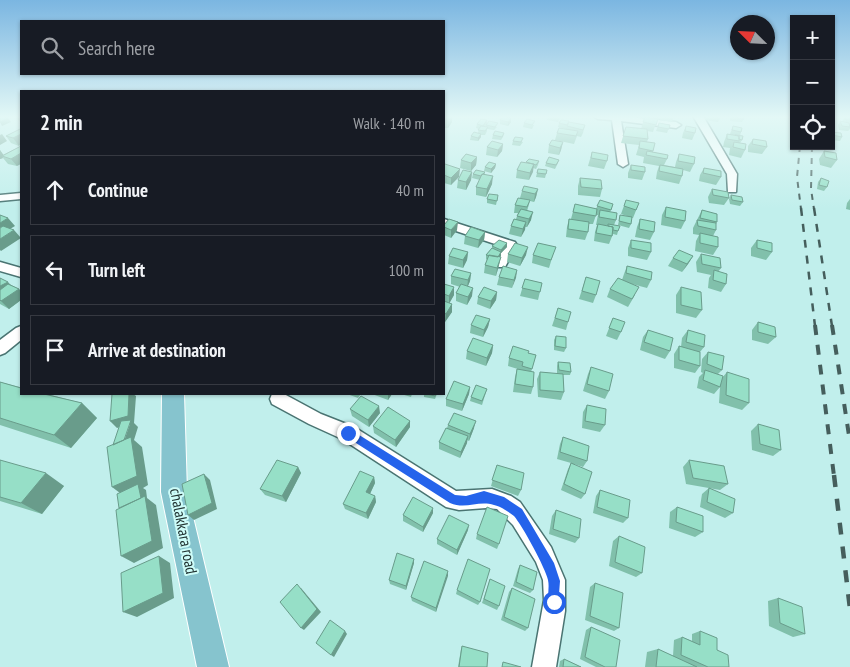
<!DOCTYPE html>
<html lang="en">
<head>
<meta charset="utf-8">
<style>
	:root { --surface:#171b24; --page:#20242c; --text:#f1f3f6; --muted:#9ea1a6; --line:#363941 }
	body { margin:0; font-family:"PT Sans Narrow",sans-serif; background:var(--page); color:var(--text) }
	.controls { position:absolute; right:15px; top:15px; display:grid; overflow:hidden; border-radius:0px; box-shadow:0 1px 4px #0004 }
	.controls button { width:45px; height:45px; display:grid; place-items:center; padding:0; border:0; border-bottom:1px solid var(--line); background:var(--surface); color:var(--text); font:25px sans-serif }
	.compass { position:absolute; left:730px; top:15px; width:45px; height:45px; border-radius:50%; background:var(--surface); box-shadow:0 1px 4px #0004; rotate:294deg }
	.stop { position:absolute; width:15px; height:15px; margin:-11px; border:4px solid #2563eb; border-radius:50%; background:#fff }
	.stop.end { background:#2563eb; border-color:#fff; box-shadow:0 1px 5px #0008 }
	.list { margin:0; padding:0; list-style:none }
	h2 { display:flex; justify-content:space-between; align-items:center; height:65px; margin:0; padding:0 20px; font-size:21px }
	h2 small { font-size:16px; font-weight:400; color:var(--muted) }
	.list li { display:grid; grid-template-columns:32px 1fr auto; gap:15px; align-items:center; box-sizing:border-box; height:70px; margin:0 10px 10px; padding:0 10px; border:1px solid var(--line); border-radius:0px }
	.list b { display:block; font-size:19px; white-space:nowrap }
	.list em { font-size:16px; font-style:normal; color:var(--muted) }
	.icon { flex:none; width:28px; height:28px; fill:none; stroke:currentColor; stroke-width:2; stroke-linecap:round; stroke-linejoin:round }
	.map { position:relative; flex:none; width:850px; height:667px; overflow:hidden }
	.search { position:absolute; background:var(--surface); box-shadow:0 1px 4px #0004; left:20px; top:20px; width:425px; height:55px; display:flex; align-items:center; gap:12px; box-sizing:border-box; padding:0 18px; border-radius:0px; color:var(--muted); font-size:19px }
	.panel { position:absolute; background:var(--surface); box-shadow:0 1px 4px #0004; left:20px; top:90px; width:425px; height:305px; border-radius:0px }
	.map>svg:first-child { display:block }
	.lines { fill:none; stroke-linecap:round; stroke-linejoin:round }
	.minor-casing { stroke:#4a7472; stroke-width:3 }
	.major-casing { stroke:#fff; stroke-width:2 }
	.minor { fill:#fff; fill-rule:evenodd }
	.major { fill:#86c4ce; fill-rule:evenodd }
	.rail-far3 { stroke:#455e5c; stroke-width:2; stroke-dasharray:6 6; stroke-linecap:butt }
	.rail-far2 { stroke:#455e5c; stroke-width:2.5; stroke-dasharray:8 8; stroke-linecap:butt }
	.rail-far1 { stroke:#455e5c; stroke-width:4; stroke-dasharray:10 10; stroke-linecap:butt }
	.rail { stroke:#455e5c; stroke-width:4.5; stroke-dasharray:12 12; stroke-linecap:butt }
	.wall { fill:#81c0ab }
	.shaded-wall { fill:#699c8b }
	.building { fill:#96dfc7; stroke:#699c8b }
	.route { fill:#2563eb }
	.labels { text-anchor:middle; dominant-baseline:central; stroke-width:4; stroke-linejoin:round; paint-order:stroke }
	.near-street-label { font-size:16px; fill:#223433; stroke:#cefdf9 }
</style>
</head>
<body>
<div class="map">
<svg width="850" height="667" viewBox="0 0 850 667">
	<rect width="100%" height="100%" fill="#c1efec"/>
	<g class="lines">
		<g class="minor-casing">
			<path id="minor" d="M593,116H622L676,122L681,125L676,128L621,121L628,164L623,167L618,164L612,120L598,119Z
				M693,116H703L737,174L736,192H728L727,174Z
				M21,193V199L0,201V195Z
				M444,219L515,242L517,245L505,267H495L493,264L504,247L444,227Z
				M0,262L21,268V277L0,271Z
				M21,326V340L5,353L0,355V340L16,328Z
				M272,394H284L321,414L354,427L456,491L492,489L511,496L520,502L551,547L565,580V611L556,667H532L544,600L543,580L536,562L513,525L497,509L486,508L459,510L446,507L342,439L309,424L272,404L270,399Z"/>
		</g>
		<g class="major-casing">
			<path id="major" d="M162,394H184L187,492L229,667H197L161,492Z"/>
		</g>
		<use href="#minor" class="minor"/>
		<use href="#major" class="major"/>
		<path class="rail-far3" d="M800,146L797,177L801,209
			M812,146L811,189L814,209"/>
		<path class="rail-far2" d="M801,208L815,326
			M814,208L832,326"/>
		<path class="rail-far1" d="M815,325L834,476
			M832,325L850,442"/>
		<path class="rail" d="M834,475L850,609"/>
	</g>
	<path class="wall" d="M21,116V122L19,121L16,117Z
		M444,116L452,122L448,128H444Z
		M548,116H561L558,122L547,120Z
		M631,116H645V117L650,118L651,116H660L659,120H657L653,132L647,131L648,139L647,142L653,151V152L667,159L664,165L675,167L676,162L679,154L694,164L690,172L683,170L682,176L679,184L656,179L657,172L659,166L643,163L644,157L636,155L639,145L621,143L626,127L641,129L644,119Z
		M661,116H674L672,122L660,120Z
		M705,116H720V118L718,122L705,120Z
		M730,116H743L744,119L742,122L730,121Z
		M845,116L850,117V129L848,131L839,130L838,125L840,121L843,122V120Z
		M511,118V122L508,126L500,124V120Z
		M487,120V124L485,127H486V125L497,127L494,130L487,129V131L485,135H481V137L478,141L470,140L471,136L478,133L479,129L476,128L477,124Z
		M524,123L534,125L532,129L523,127Z
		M559,123L585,125L583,133L581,137L577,136L574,144L555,140L557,133L566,129L558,127Z
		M659,123L670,125L667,133L656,131Z
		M686,126L695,133L692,140L682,138L683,133Z
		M733,126L741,132L740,136L742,140L740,143L745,150L741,158L729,155L730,148L723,147L724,142L727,134H730Z
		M21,129L19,146L11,143L6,136Z
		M831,132L842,137L840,141L831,140Z
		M504,133L503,137L501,140L492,139L493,135Z
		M753,139L767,147L762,154L748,152V146Z
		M513,141L523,142L520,146L512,145Z
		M563,142L561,150L559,155L548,153L549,145Z
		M503,144L502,151L497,157L486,155L487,147Z
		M21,146L17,166L8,164L3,158L0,159V150L3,155Z
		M824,151L837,160L831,168L820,165L819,159Z
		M592,152L607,161L604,169L588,166Z
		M466,154L477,157L476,165L471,171L460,168L461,160Z
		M559,160L558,163L555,169L545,166L546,163Z
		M539,161L538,165L536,169L533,168L529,180L516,178L517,170L526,163Z
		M496,164L495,168L491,173L484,171L485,167Z
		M444,165L460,169L451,185L444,183Z
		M631,165L645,172L642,180L628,178V173Z
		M704,168L721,177L716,185L699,181L700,175Z
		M547,170L545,178L536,177L537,173Z
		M472,172L471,180L466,190L457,188L458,180Z
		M485,172V175L492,184L486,197L476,195V187L480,180L472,178L473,174Z
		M580,178L602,189L600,197L578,195V186Z
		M821,178L827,187L824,191L817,189L818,182Z
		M538,189L536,197L534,202L530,201L527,211L531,220L527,227H525L521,237L509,234L511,226L516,219L518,213H514L515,205L520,198L522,191Z
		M712,189L729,198L724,205L709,203L708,197Z
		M498,195L496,205L487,203V199Z
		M731,195L743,202L740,206L730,204L729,199Z
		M850,199V210L846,209L847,203Z
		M600,200L613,204L610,212L616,220L614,225L618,231L617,235L613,234L609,244L594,241L595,232L597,225H596L598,215H596L593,224H588V232L585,240L566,237L567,227L569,219H571L575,204L596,209Z
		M626,200L639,203L633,218L621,214Z
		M666,207L685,221L681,229L661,225L662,215Z
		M702,210L717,222L716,224V230L713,236L718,247L713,255L695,251L696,241L699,235L693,234V228Z
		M620,215L631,224L629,228L618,225Z
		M444,218H445V224L457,230L451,238L444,235Z
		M640,219L654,232L650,240L635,237L637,227Z
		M485,232L484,240L478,248L464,244L465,236Z
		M631,240L651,252L647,260L628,256V248Z
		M757,240L772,252L766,260L751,256V248Z
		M507,243V247L501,253L500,257L499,265L496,276L484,273L485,265L487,260L486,259V255L492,248V246Z
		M468,252L467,260L463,268L448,264L449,256Z
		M508,254L526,255L520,266L507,262Z
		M701,254L721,268L718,272L726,284L721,292L708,288L709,278L711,275L697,272L696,262Z
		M533,255H553L549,268L532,263Z
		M693,256L688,264L682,272L668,266L673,258Z
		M627,266L651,280L647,288L632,284L635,295L628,307L607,297L610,289L622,280L624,274Z
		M517,270L512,288L497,285L499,277Z
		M471,273L470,281L468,286L472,296L467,305L456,301V293L460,287L451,284V276Z
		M586,277L596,295L593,303L579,299Z
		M0,278L11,285L19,289L21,291V300L9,309L0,304Z
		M525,279L542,283L538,300L520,296Z
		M444,284L454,295L449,303L452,304V312L445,322L444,321Z
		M681,287L702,310L696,318L676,313V295Z
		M497,292L496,300L490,309L477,304L478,297Z
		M558,308L568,322L566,330L552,326Z
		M613,318L621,332L617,340L606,336Z
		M490,319L488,327L483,337L470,333L471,325Z
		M758,322L776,337L768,344L752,340V330Z
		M648,330L670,351L665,359L640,350L643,337Z
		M688,330L704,347L700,352V366L695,373L674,368V354L679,346L681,347L682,338Z
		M556,336L566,348L564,352L554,350V340Z
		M493,345L492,353L486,366L466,359L467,351Z
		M708,352L722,370L718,374L722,378L727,372L749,403L742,410L719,403L720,387L714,394L697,388L699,377L703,373L701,372L702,359Z
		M528,353L536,355L531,372L533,387L531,394L513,392L515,377L517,369L521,370L508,366L509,358Z
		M558,362L571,372L570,375H563L564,392L561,400L538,397L537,379L540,372L557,374V366Z
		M591,367L609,391L605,399L583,391L588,374Z
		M0,382L82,403L97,418L71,448L0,425Z
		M470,387L469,394L462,411L446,406V399Z
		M487,389L482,405L470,401L471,397Z
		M347,394H361L358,398Z
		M372,394H392L388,400Z
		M401,394H412L411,397Z
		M424,394H437L435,399L424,397Z
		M587,405L605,425L600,432L582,428L583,412Z
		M350,409L380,413L369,427L352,416Z
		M410,421V427L396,447L374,433L373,426Z
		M758,424L781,450L773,456L752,450L751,431Z
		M448,425L474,428L469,441L467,440V443L460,458L439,449V442L447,428Z
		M563,437L587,461L583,467L574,464L585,494L581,499L561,490L568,469L571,463L557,459L560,444Z
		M0,460L64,486L42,514L0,501Z
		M689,460L728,484L720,490L686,484L683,467Z
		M497,465L521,490L518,496L491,486Z
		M298,467L301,473L286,502L265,495L260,489Z
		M374,477L375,483L370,494L375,496L376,502L368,519L345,509L343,504Z
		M709,488L733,513L725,518L700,507L702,494Z
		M600,490L628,518L623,523L593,513L596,496Z
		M677,507L703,532L695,537L669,528L670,512Z
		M556,510L579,538L575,543L549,534L552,516Z
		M433,513L423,532L403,521V515Z
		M468,530L457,555L437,544V539Z
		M477,534L499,544L497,549L476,539Z
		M619,536L642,573L636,577L609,566L613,541Z
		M414,559V563L406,590L390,584L389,580Z
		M520,565L533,590L530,593L513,586L518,569Z
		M448,571L436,612L412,601L411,597Z
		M490,579L499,606L497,610L482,603Z
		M595,583L619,628L614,631L585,620L590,587Z
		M512,588L528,628L525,631L501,620L509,592Z
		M457,590L480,602L478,605L456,594Z
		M778,598L805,634L793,637L769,626L768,601Z
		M591,627L616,667H596L580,659L586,630Z
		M700,631L717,650L729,667H645L647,652L658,649L673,656L674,640L682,637L692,641V634Z
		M462,646L487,667H458L461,649Z
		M564,659L581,667H559L560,661Z"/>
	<path class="shaded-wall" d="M452,116V122L448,128V121Z
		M8,118L11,122L2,126L0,122Z
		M511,118V122L508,126V122Z
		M2,134L7,141L0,145V135Z
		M21,134V144L19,146L13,138Z
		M481,134V137L478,141V138Z
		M563,142L561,150L559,155L560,148Z
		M503,144L502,151L497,157L498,150Z
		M0,150L5,157L2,156L3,158L0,159Z
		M21,153V164L17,166L11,159Z
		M477,157L476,165L471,171V163Z
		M496,164L495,168L491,173V169Z
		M534,164L533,172L529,180L530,173Z
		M460,169L459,177L451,185V178Z
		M472,172L471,180L466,190V182Z
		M493,176L492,184L486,197L487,189Z
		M538,189L536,197L534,202L535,194Z
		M533,212L531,220L527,227L529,219Z
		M8,218L15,226L5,232L0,227V223Z
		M458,222L457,230L451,238V230Z
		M526,222L525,230L521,237L523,229Z
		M14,230L21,238L1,251L0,250V239Z
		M485,232L484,240L478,248L479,240Z
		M507,243V247L501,253V256L495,263L496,259L500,253L501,250Z
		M528,247L526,255L520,266L522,258Z
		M468,252L467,260L463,268V260Z
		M693,256L688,264L682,272L687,264Z
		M501,257L499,265L496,276L497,268Z
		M517,270L516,278L512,288L514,280Z
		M471,273L470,281L467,288L468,280Z
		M8,282L15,290L0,300V286Z
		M454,287V295L449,304V296Z
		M473,288L472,296L467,305L468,297Z
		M19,289L21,291V300L9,309L1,301Z
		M497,292L496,300L490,309L491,301Z
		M452,304V312L445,322L446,314Z
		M490,319L488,327L483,337L484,330Z
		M493,345L492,353L486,366L487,358Z
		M470,387L469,394L462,411L463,404Z
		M129,394H133L136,396L134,423L138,427L134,440L142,447L148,485L143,488L146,490L147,498L156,505L163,548L134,563L121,556L124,496L112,487L123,444L130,424L117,428L110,421Z
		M388,394H392L388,400Z
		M82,403L97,418L71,448L54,435Z
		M379,406L380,413L369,427L368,420Z
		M410,421V427L396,447L395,440Z
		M476,421L474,428L469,441L470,434Z
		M468,436L467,443L460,458L461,452Z
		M298,467L301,473L286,502L282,496Z
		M46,473L64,486L42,514L21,503Z
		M204,474L210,480L217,509L194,520L188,515Z
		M374,477L375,483L368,498L366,492Z
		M375,496L376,502L368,519L366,513Z
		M433,508V513L423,532V527Z
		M469,525L468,530L457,555V550Z
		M159,556L170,563L174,598L137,617L123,612Z
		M414,559V563L406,590V586Z
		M448,571V576L436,612V608Z
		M301,588L321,612L304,630L301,628Z
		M345,631L347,634L334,657L331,655Z"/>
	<path class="building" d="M0,116L8,118L0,122Z
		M444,116H452L448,121L444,120Z
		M503,116L511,118L508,122L500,120Z
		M707,116H720V118L706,116Z
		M732,116H743L744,119L732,117Z
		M845,116L850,117V120H846Z
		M645,117L658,119L656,125L643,122Z
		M481,119L487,120L483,126L477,124Z
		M527,119L535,121L532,125L524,123Z
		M561,120L569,121L567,125L559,123Z
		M489,121L498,123L495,127L486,125Z
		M840,121L849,123L850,127L842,126Z
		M569,122L585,125L583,130L567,126Z
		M659,123L670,125L669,129L658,127Z
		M481,126L488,127L485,131L478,130Z
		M686,126L696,128L695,133L685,131Z
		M733,126L742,128L741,132L732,130Z
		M626,127L647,129L648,139L623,136Z
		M559,128L578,131L576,136L557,133Z
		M20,129H21V134L13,138L6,136Z
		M495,131L504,133L502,137L493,135Z
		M474,132L481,134L478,138L471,136Z
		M831,132L841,133L842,137L832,135Z
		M727,134L739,136V141L727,139Z
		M735,135L743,136L742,140L739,139V136Z
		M515,137L523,138L521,142L513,141Z
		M753,139L766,141L767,147L752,144Z
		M552,140L563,142L560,148L549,145Z
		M492,141L503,144L498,150L487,147Z
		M640,141L655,143L653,151L639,148Z
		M734,142L746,144L745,150L733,147Z
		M21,146V153L11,159L2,156Z
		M647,151L668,155L667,159L646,155Z
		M824,151L836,153L837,160L825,157Z
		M592,152L608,155L607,161L591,158Z
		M466,154L477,157L471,163L461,160Z
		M679,154L695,157L694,164L678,161Z
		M549,157L559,160L556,165L546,163Z
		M529,159L539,161L536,165L526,162Z
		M489,162L496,164L491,169L485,167Z
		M521,162L534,164L530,173L517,170Z
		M445,164L460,169L451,178L444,175V165Z
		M631,165L645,167V172L631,170Z
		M660,165L683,169L682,176L659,171Z
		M704,168L721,171V177L703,173Z
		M538,169L547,170L546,174L537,173Z
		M463,170L472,172L466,182L458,180Z
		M476,170L485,172L481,176L473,174Z
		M482,174L493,176L487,189L476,187Z
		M580,178L601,180L602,189L581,187Z
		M821,178L829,181L827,187L819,185Z
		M524,186L538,189L535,194L522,191Z
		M712,189L728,192L729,198L713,195Z
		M489,194L498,195L497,201L487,199Z
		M731,195L742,197L743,202L732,200Z
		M518,198L530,200L527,207L515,205Z
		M600,200L613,204L611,210L597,206Z
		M626,200L639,203L636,210L624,206Z
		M575,204L597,209L596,216L573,212Z
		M666,207L686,211L685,221L665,217Z
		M521,209L533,212L529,219L517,216Z
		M600,210L617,213L616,220L599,217Z
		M702,210L717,214V222L700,218Z
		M0,215L8,218L0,223Z
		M620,215L632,217L631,224L619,221Z
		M449,219L458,222L451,230L444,227V225Z
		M514,219L526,222L523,229L511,226Z
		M569,219L589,222L588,232L568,229Z
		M640,219L655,222L654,232L639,229Z
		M697,220L716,223V230L698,226Z
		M598,224L613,227L612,236L596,233Z
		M608,224L620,226L618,231L613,230V227L608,226Z
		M3,226L14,230L0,239V228Z
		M471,227L485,232L479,240L465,236Z
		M700,233L718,237V247L700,243Z
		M499,240L507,243L501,250L492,246Z
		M631,240L651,243V252L631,248Z
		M757,240L772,243V252L757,248Z
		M515,243L528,247L522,258L508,254Z
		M538,243L556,247L551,260L533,255Z
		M453,248L468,252L463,260L449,256Z
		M492,248L501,252L498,257L486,255Z
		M679,250L693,256L687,264L673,258Z
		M701,254L720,258L721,268L702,264Z
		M489,255L501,257L497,268L485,265Z
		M503,266L517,270L514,280L499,277Z
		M627,266L652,272L651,280L626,273Z
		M455,269L471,273L468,280L451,276Z
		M714,270L727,274L726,284L713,280Z
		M586,277L600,281L596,295L582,291Z
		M0,278L8,282L0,286Z
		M618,278L639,287L632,299L610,289Z
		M525,279L542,283L540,292L522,288Z
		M8,284L19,289L1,301L0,300V290Z
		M444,284L454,287L449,296L444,294Z
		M461,284L473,288L468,297L456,293Z
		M484,287L497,292L491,301L478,297Z
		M681,287L701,292L702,310L681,305Z
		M444,301L452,304L446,314L444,313Z
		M558,308L571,312L568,322L555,318Z
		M476,315L490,319L484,330L471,325Z
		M613,318L625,322L621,332L609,328Z
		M758,322L775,327L776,337L758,332Z
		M648,330L673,338L670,351L644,342Z
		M688,330L705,335L704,347L686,342Z
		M556,336L566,337V348L555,346Z
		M473,338L493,345L487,358L467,351Z
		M513,346L529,351L528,353L536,355L532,369L522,366L523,362L509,358Z
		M679,346L700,352V366L679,360Z
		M708,352L724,356L722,370L707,364Z
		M558,362L570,363L571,372L559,370Z
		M591,367L613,374L609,391L587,384Z
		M517,369L534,372L533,387L515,384Z
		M705,370L723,376L720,387L703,380Z
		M540,372L563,374L564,392L540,390Z
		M727,372L749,379V403L726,395Z
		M454,381L470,387L463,404L446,399Z
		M0,382L21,388V394H44L82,403L54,435L0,418Z
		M476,385L487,389L482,401L471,397Z
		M112,394H129L128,416L110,421Z
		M427,394H436L435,396Z
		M361,396L379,406L368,420L350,409Z
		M587,405L606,409L605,425L585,421Z
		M388,407L410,421L395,440L373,426Z
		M454,413L476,421L470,434L448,425Z
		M131,420L124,440L113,445L121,421Z
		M758,424L779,430L781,450L760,444Z
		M446,428L468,436L461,452L439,442Z
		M131,437L137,476L112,487L107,447Z
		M563,437L589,446L587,461L560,452Z
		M0,460L46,473L21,503L0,497Z
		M277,460L298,467L282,496L260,489Z
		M689,460L724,466L728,484L693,478Z
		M571,463L592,472L585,494L564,484Z
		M497,465L524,473L521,490L492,480Z
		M360,471L374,477L366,492L375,496L366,513L343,504Z
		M204,474L212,503L188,515L182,484Z
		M138,484L141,498L119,508L117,494Z
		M709,488L735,499L733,513L707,502Z
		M600,490L630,500L628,518L597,507Z
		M145,496L152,541L121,556L116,510Z
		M413,497L433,508L423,527L403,515Z
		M487,507L508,516L499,544L477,534Z
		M677,507L703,516V532L676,522Z
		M556,510L581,519L579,538L553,529Z
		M449,515L469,525L457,550L437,539Z
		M619,536L645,547L642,573L615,562Z
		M397,553L414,559L406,586L389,580Z
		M159,556L163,593L123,612L121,573Z
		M468,559L490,569L480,602L457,590Z
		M424,561L448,571L436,608L411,597Z
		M520,565L537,572L533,590L516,582Z
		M490,579L505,586L499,606L484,599Z
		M595,583L623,593L619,628L590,616Z
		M297,584L317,609L301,628L280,602Z
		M512,588L535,599L528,628L504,617Z
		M778,598L802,607L805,634L780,623Z
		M330,620L345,631L331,655L316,643Z
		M591,627L620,640L616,667H605L585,657Z
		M700,631L717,638V650L728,655L729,667H708L681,655L682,637L700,645Z
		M462,646L488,653L487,667H459Z
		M658,649L697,667H656Z
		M564,659L581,667H563Z
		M503,662L521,667H502Z"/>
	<linearGradient id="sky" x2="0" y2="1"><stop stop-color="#7bb6e1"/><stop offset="0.56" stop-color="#e3f8f6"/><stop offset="1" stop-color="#e3f8f6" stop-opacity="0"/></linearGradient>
	<rect width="850" height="209" fill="url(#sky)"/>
	<path class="route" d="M348,428L455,495L466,496L484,491L504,497L522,509L554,563L560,581L558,607L554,609L550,607C546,598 550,589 548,580C546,569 522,525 514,516C509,512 500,506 494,505C478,500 466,510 450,503L345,436V430Z"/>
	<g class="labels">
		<g class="near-street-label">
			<text transform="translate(184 531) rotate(79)">chalakkara road</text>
		</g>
	</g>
</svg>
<div class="controls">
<button>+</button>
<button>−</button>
<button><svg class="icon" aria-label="locate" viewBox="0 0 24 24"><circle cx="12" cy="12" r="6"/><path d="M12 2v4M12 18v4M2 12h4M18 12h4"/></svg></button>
</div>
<svg class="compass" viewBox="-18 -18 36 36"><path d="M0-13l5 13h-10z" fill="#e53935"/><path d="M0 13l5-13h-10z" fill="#9ea1a6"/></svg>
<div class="stop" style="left:554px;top:602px"></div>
<div class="stop end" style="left:348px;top:433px"></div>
<div class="search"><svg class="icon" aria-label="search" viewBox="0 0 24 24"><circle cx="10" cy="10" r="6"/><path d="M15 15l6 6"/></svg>Search here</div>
<section class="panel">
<h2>2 min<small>Walk · 140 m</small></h2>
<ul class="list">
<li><svg class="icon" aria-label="ahead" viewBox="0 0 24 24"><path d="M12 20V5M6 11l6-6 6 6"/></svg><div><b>Continue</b></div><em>40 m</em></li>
<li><svg class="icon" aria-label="left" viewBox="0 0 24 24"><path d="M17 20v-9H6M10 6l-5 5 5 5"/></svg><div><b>Turn left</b></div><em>100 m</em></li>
<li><svg class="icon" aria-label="arrive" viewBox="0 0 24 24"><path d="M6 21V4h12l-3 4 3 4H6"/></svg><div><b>Arrive at destination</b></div></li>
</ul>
</section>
</div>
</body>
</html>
